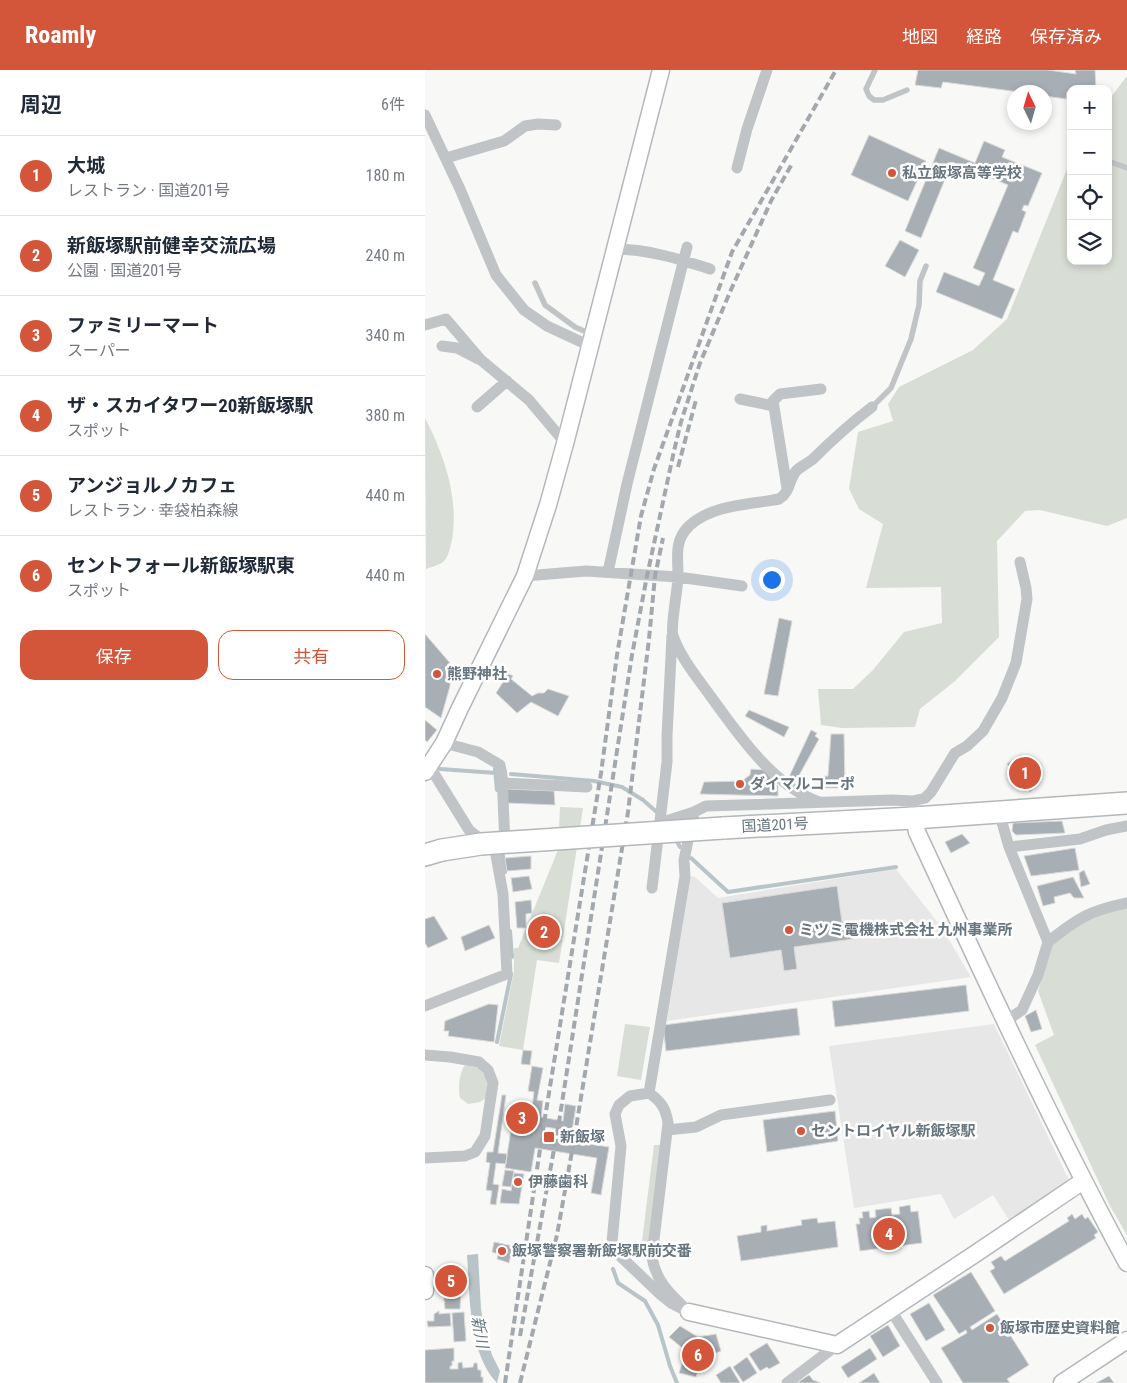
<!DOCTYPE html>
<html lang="ja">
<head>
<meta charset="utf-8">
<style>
	:root { --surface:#fff; --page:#f6f6f7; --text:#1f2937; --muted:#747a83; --line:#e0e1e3; --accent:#d4563a }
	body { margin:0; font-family:"Roboto Condensed","Noto Sans JP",sans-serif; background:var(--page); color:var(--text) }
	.controls { position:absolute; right:15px; top:15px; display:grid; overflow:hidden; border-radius:10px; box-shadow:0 2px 8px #0003 }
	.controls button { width:45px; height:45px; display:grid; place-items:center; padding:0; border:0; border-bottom:1px solid var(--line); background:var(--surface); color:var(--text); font:25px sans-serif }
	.compass { position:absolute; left:582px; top:15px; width:45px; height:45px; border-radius:50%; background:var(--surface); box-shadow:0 2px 8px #0003; rotate:355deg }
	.you { position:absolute; left:346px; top:509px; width:18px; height:18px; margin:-12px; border:4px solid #fff; border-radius:50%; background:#1a73e8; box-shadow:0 0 0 8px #1a73e833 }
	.badge { display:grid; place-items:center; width:32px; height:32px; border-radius:50%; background:var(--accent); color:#fff; font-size:16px; font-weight:700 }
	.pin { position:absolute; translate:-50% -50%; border:2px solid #fff; box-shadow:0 1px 5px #0006 }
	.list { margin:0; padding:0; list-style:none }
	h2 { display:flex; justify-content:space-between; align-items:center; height:65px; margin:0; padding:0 20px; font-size:21px }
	h2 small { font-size:16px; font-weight:400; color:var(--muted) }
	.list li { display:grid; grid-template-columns:32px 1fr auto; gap:15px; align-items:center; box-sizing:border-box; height:80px; padding:0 20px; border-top:1px solid var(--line) }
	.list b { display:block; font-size:19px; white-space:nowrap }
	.list p { margin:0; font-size:16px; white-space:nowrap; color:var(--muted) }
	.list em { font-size:16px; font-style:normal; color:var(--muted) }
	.actions { display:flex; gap:10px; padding:15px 20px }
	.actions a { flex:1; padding:11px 0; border:1px solid var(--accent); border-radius:15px; text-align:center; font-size:18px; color:var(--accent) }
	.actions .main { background:var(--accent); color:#fff }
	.icon { flex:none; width:28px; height:28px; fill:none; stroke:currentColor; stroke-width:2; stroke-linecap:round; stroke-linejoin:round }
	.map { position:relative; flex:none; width:702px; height:1313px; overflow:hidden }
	header { display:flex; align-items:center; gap:30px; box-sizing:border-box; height:70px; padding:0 25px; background:var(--accent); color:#fff }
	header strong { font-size:24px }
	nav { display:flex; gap:28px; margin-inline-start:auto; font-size:18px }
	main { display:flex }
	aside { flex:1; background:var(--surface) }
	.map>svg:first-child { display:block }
	.built { fill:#e6e7e6 }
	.green { fill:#d8ddd5 }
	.water { fill:#b8c4c7 }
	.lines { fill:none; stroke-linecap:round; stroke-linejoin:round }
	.stream { stroke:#b8c4c7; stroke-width:4 }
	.building { fill:#a8afb4; stroke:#dadad8 }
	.secondary-casing { stroke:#b2b8bc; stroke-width:19 }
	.highway-casing { stroke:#b3b7ba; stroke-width:24 }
	.lane { stroke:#c0c4c7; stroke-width:5.5 }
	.street { stroke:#c0c4c7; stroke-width:11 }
	.secondary { stroke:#fff; stroke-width:16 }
	.highway { stroke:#fff; stroke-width:21 }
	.rail { stroke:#a2a8ad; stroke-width:4; stroke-dasharray:8 4; stroke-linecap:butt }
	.highway-bridge-casing { stroke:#b3b7ba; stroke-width:24; stroke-linecap:butt }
	.highway-bridge { stroke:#fff; stroke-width:21 }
	.poi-dot { fill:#d4563a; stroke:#fff; stroke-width:2 }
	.labels { text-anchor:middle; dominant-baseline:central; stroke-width:5; stroke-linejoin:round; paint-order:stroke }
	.poi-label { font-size:15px; font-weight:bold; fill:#66757e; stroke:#fff; text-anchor:start }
	.street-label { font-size:15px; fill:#66757e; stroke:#fff }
	.water-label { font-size:16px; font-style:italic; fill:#667a7f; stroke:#fff }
</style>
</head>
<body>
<header>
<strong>Roamly</strong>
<nav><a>地図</a><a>経路</a><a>保存済み</a></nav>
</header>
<main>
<aside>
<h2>周辺<small>6件</small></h2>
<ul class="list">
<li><span class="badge">1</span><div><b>大城</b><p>レストラン · 国道201号</p></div><em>180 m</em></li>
<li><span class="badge">2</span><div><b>新飯塚駅前健幸交流広場</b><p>公園 · 国道201号</p></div><em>240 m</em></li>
<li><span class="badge">3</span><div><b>ファミリーマート</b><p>スーパー</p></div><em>340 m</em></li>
<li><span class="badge">4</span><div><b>ザ・スカイタワー20新飯塚駅</b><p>スポット</p></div><em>380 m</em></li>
<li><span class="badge">5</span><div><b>アンジョルノカフェ</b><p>レストラン · 幸袋柏森線</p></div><em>440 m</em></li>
<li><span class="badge">6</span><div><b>セントフォール新飯塚駅東</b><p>スポット</p></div><em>440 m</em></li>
</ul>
<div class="actions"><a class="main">保存</a><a>共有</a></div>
</aside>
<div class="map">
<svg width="702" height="1313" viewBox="0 0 702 1313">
	<rect width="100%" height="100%" fill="#f8f8f6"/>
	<path class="built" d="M471,799L517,858L546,907L242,951L265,807L269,806L293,828Z
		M569,954L644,1110L586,1153L568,1125L529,1149L516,1124L429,1138L404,976Z"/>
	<path class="green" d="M702,6V448L682,456L615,440L600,441L572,471L574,567L530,611L495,639L490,657L417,658L396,655L393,619H428L448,600L479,562L517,553L516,517L441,518L458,454L434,439L424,419L433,362L468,351L463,334L474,317L548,280L582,249L646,89V191H683V31Z
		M0,348C19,384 34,428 27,470C25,477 24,486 19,491C15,495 6,497 1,499Z
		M135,737L158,738L134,893L112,890L98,980L74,976L89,901V878H93L133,780Z
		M702,837V1165L685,1136L610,975L629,965L613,921L627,875L653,853Z
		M200,954L225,957L216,1010L192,1006Z
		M40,995L54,998C63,1009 63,1013 61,1028L55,1032L43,1034L35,1028C33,1019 34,1003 40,995Z
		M229,1075H237L224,1172L217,1171Z"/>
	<path class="water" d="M53,1184L56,1239L60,1262L67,1285L75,1301L72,1313C43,1282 45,1225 42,1185Z"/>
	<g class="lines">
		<path class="stream" d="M15,699L71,703
			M70,699L72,720
			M86,704L169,711L197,717L218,730L234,744
			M250,768L255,777
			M77,779L80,802
			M266,788L303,822L471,797
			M85,861L87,887
			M72,972L86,904
			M188,1199L193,1213L220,1231L233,1255L245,1296L252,1313"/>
	</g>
	<path class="building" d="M493,0H623L651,4L650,0H670L671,19H646V22H642L641,29L620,26V22H594L518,12L516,18L490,15Z
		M444,65L501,91L483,131L426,105Z
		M559,71L580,80L577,87L617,103L603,136L599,135L597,140L601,142L593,163L588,161L568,210L590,219L577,249L511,222L519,202L554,216L560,203L548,198L583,115L527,92L496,168L480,161L514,78L550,93Z
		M475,170L494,180L480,207L460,196Z
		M354,548L367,551L353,626L339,624Z
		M0,564L25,593V616L16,648L0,637Z
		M80,602L88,606L86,609L107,626L113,623H119L123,619L144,626L133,646L106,632L92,643L71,623L80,609L77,605Z
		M324,640L364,657L359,667L320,646Z
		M0,650L12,660L2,672L0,670Z
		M386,660L392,663L390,666L394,669L371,711L363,709Z
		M406,664H419L420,718H393V707L403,706Z
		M596,685L616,712L605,722L582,694Z
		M326,699L340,700L353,716V726L275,724L279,712L317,711L325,705Z
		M81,719L129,721L130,735L82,733Z
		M637,751L640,763L591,765L587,761L588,753Z
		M537,764L545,773L526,783L520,772Z
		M650,778L654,800L606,806L599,786Z
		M106,786V799L82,801L80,788Z
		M659,800L665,814L656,817L654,803Z
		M104,806L107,819L88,822L86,808Z
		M648,807L659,828H649L645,823L629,827L630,833L618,836L612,816Z
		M412,816L417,852L425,851L428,869L369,877L372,899L359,901L356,880L305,888L297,833Z
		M106,830L107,843L101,844V858H92L90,832Z
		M9,846L23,869L3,878L0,873V849Z
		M64,855L70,868L40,881L36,867Z
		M541,915L544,941L410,957L407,931Z
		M64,934L73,935L69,972L23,966L24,961H19L20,951Z
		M372,938L375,965L241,981L238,955Z
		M611,940L617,959L606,962L600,946Z
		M98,980L107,981L105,995L96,994Z
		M107,996L118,998L112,1030L118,1031L116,1047L138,1051L140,1034L151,1036L147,1061L120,1057L118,1067L184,1077L176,1125L166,1123L172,1088L110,1078L106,1102L80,1098L90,1034L107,1037L109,1022L103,1021Z
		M77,1025H81L73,1083L82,1084L81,1094L71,1093L68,1114L74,1115L71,1135L65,1134L67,1121L61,1120L65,1093L61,1092L62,1082H68Z
		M410,1041L413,1071L342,1082L338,1050Z
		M80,1100L89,1101L86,1117L77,1116Z
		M89,1103L99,1104L94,1134L75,1133L77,1119L86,1121Z
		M485,1135L486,1142L493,1141L497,1173L435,1181L431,1154H435L434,1148H438L437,1142L444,1141L445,1148L451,1147L450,1140L466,1138L467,1145L475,1144L474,1137Z
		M647,1144L650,1149L657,1144L660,1149L663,1147L673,1162L669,1165L671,1168L579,1224L565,1201L570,1198L566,1192L576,1186L580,1191L644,1151L642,1148Z
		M392,1148L393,1153L410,1151L413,1177L316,1191L312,1166L336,1162V1156L342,1155V1161L377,1155L376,1150Z
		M69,1172L88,1176L84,1193L72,1189L73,1184L67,1182Z
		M546,1202L570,1241L545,1257L547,1260L572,1244L604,1295L582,1309L585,1313H538L516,1278L542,1263L541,1260L534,1264L508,1225Z
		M34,1204L35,1216L18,1217L17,1205Z
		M36,1217L35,1239H20L18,1219Z
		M504,1233L520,1260L501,1271L485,1244Z
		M14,1241V1244L25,1243L26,1256L3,1257L2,1251H9V1244Z
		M39,1242L41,1271L29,1272L27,1243Z
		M463,1255L475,1276L458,1287L445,1266Z
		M255,1256L273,1267L291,1264L296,1281L277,1288L271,1307L254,1303L261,1281L244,1267Z
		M342,1273L355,1293L344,1299L342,1297L335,1301L324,1284Z
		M29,1278V1291H27V1296H25V1299H33V1293L37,1292L38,1298L48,1297L49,1293H52L53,1300H56V1307H58V1313H0V1280Z
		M445,1278L452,1289L423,1308L416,1297Z
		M322,1287L332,1303L318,1312L308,1297Z
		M305,1296L315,1313H296L291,1305Z
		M449,1303L455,1313H434Z
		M384,1305L388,1310L396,1313H372Z
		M684,1306L689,1313H671Z"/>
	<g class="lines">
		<g class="secondary-casing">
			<path id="secondary" d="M0,702L19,673L35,638L100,506L123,435L141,370L236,0
				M489,748L492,762C559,907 626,1052 702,1193
				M0,1205V1221
				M264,1242L412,1275L550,1184L658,1111
				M637,1313L702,1270"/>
		</g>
		<g class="highway-casing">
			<path id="highway" d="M298,758L489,748L702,733
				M0,785L17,780"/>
		</g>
		<path class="lane" d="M450,0L441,19L444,26L449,30H458L482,20
			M683,91L702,98
			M110,213L120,235L150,257L166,264
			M447,337L466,318L486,269L494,235L495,211L501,196"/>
		<path class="street" d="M0,45L35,119L71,205L99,240L122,256L165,276
			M21,88L79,71L100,56L113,54L131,55
			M312,98L322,59L342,0
			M190,179C222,179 254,189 285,199
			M0,255L21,249L56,290L104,330L136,368L141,370
			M17,276L32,278L53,289
			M315,329L349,336
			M52,337L82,311
			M362,418L348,331L355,324L396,319
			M183,502L202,414L262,177
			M100,506L161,501L253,507L317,516
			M19,673L53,682L75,695L77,705L80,775
			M0,695L5,697L44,760L70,780L78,824L82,904L0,936
			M78,713L162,717
			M488,731L500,728L506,722L530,683L542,676L558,661L577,628L591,593L602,529L601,518L595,492
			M394,732C347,715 313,664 284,624C271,606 256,588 248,566C245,557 253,519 253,506C253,486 249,471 264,456C288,434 324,435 354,429C366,422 363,410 372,400C377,396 383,393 388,389C407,370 426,353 447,337
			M574,742L584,777L623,872L613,905L597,940L581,951
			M235,753L269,742L281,736L467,730L488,731L489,738
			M584,777L655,769L681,760L702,756
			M227,818L242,692V666L247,566
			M623,872C653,848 664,841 702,833
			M0,985L25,987L54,992L63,1000L68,1013L60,1066L50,1082L40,1086L0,1088
			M224,1023C236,1031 241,1039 243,1053L227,1186C230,1211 246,1225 264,1242L246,1233L236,1225L192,1183L187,1172L196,1076L190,1044L194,1035L205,1026Z
			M224,1023L260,807L259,790L269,742
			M242,1060L271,1057L296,1045L405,1030
			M465,1239L512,1313
			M362,1313L412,1275"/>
		<use href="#secondary" class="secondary"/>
		<use href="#highway" class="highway"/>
		<path class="rail" d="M253,397L271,330
			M95,1266L134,1052L207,585L222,506L249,381L256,352L275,293L305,222L346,131L368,92
			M80,1313L117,1066L176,703L192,585L216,446L229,399L307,182L411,0
			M95,1313L132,1165L149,1070L203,742L224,569L230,506L238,468"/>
		<g class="highway-bridge-casing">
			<path id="highway-bridge" d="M17,780L56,774L298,758"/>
		</g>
		<use href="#highway-bridge" class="highway-bridge"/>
	</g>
	<g class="poi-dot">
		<circle cx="467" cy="103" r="5"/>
		<circle cx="12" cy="604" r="5"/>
		<circle cx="315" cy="714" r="5"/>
		<circle cx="364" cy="860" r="5"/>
		<circle cx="376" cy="1061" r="5"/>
		<rect x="118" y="1061" width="12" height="12" rx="2.5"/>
		<circle cx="93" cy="1112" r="5"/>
		<circle cx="77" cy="1181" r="5"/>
		<circle cx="565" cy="1258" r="5"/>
	</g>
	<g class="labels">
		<g class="poi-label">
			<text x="477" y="103">私立飯塚高等学校</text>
			<text x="22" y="604">熊野神社</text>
			<text x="325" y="714">ダイマルコーポ</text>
			<text x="374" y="860">ミツミ電機株式会社 九州事業所</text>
			<text x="386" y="1061">セントロイヤル新飯塚駅</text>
			<text x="135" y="1067">新飯塚</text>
			<text x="103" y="1112">伊藤歯科</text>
			<text x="87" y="1181">飯塚警察署新飯塚駅前交番</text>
			<text x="575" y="1258">飯塚市歴史資料館</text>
		</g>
		<g class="street-label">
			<text transform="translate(350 755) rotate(-3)">国道201号</text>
		</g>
		<g class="water-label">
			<text transform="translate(55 1262) rotate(80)">新川</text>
		</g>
	</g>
</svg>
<div class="controls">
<button>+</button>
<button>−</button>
<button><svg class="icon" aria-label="locate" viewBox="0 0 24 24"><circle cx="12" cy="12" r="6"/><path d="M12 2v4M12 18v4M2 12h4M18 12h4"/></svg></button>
<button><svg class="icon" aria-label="layers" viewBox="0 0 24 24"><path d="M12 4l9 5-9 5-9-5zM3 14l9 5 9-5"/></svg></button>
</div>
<svg class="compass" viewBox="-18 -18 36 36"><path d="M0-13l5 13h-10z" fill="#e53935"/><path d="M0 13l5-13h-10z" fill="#747a83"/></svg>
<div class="you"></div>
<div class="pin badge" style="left:600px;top:703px">1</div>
<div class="pin badge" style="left:119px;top:862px">2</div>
<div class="pin badge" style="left:97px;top:1048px">3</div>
<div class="pin badge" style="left:464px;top:1164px">4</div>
<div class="pin badge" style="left:26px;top:1211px">5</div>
<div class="pin badge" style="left:273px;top:1285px">6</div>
</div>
</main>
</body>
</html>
